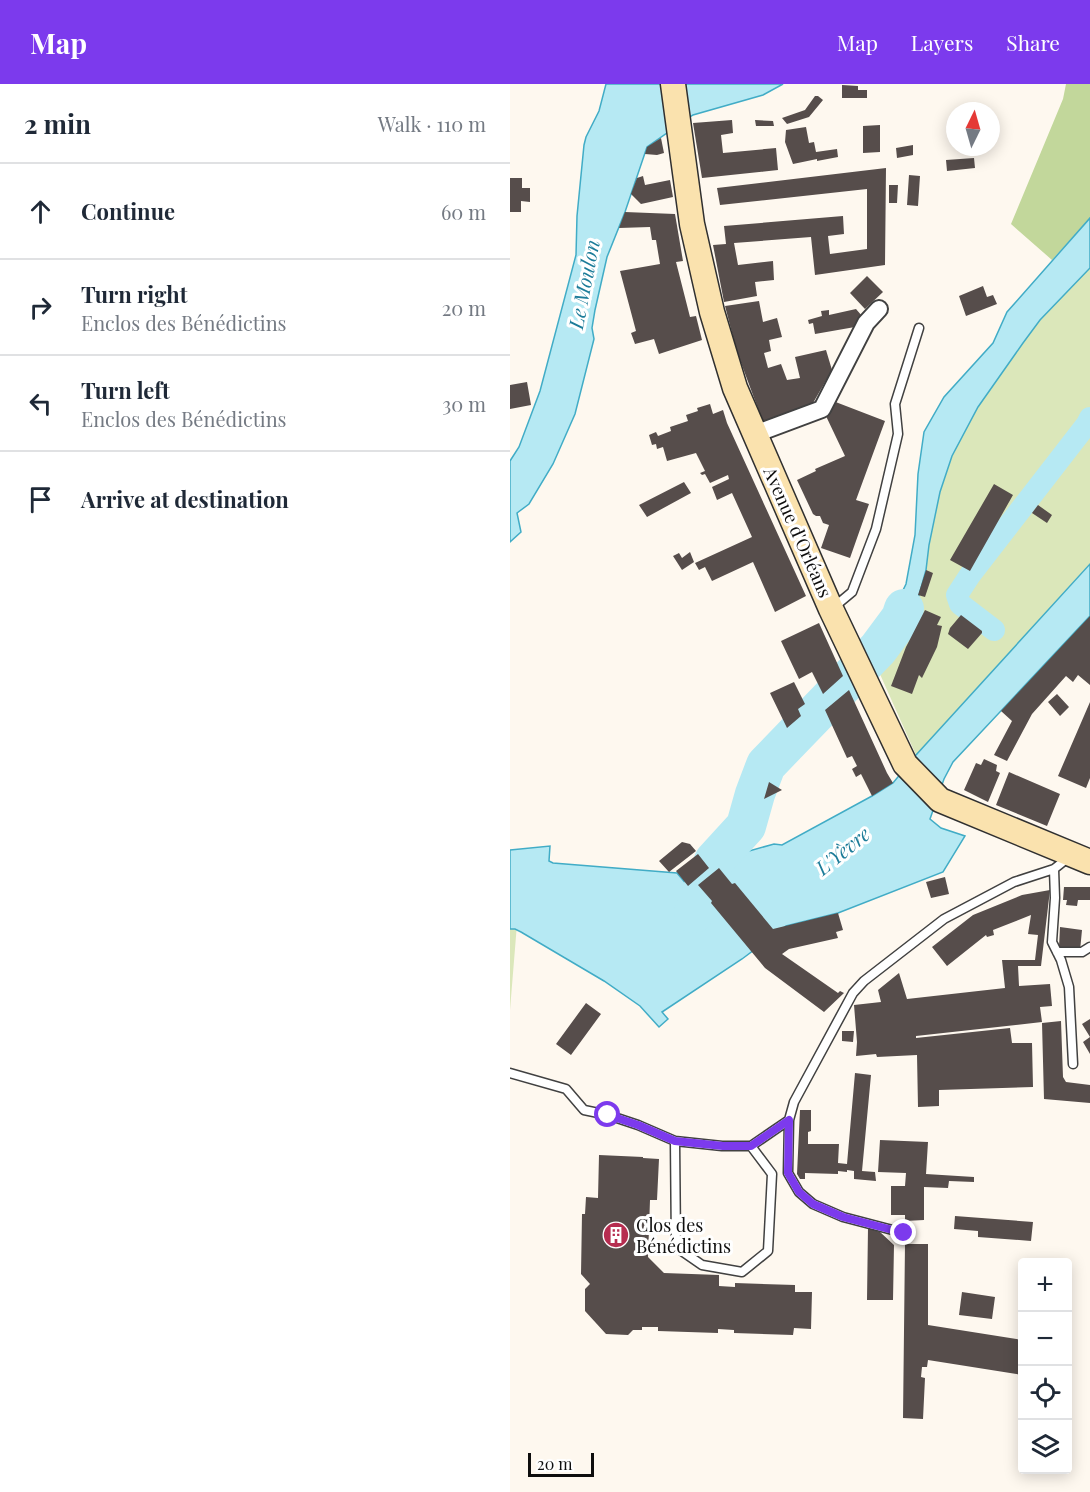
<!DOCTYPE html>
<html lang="en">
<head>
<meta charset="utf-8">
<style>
	:root { --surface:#fff; --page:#f6f6f7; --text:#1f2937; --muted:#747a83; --line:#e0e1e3; --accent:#7c3aed }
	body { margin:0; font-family:"Playfair Display",serif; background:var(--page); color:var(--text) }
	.controls { position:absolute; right:18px; bottom:18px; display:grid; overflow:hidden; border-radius:6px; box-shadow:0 3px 15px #0003 }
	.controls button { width:54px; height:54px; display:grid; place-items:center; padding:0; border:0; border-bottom:2px solid var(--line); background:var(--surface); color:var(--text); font:30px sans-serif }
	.compass { position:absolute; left:436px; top:18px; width:54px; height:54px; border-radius:50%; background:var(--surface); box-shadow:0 3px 15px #0003; rotate:5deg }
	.scale { position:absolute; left:18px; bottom:15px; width:66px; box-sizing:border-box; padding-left:6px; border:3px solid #0e0e0e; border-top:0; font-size:16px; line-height:21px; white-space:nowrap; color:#0e0e0e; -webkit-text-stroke:4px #fff; paint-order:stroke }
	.stop { position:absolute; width:18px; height:18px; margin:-14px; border:4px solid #7c3aed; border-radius:50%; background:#fff }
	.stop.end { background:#7c3aed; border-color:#fff; box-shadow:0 2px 6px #0008 }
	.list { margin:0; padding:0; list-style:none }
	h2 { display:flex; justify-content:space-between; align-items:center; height:78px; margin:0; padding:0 24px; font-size:26px }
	h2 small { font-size:20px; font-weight:400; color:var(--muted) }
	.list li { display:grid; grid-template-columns:39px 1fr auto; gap:18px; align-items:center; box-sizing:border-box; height:96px; padding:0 24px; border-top:2px solid var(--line) }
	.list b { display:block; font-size:22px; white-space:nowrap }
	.list p { margin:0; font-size:20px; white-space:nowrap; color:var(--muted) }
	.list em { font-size:20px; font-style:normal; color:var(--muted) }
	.icon { flex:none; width:33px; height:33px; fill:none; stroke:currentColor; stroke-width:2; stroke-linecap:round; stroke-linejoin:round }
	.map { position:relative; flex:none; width:580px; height:1408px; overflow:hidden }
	header { display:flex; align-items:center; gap:36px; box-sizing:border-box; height:84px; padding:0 30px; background:var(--accent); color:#fff }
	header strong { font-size:28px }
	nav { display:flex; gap:33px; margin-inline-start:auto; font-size:21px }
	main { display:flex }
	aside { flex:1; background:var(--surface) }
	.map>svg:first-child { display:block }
	.green { fill:#dbe7ba }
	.forest { fill:#c2d79b }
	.water { fill:#b6e9f3; stroke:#41acc6; stroke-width:1.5 }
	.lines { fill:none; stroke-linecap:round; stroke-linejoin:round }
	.canal { stroke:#b6e9f3; stroke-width:22 }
	.river { stroke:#b6e9f3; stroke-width:40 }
	.building { fill:#564d4b }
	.lane-casing { stroke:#414141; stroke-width:11 }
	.street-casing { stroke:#414141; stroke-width:20 }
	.secondary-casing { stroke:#303030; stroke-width:27 }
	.lane { stroke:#fff; stroke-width:8 }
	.street { stroke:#fff; stroke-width:16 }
	.secondary { stroke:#fae2ae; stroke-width:24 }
	.route { stroke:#7c3aed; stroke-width:8 }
	.labels { text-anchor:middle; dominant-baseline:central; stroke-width:6; stroke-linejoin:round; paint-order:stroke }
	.street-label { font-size:18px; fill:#0e0e0e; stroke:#fff }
	.poi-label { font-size:18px; fill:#0e0e0e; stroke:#fff; text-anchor:start }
	.water-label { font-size:20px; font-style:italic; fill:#1d7c99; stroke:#fff }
</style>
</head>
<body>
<header>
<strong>Map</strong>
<nav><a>Map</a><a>Layers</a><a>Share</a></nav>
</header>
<main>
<aside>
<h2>2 min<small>Walk · 110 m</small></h2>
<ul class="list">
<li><svg class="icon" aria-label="ahead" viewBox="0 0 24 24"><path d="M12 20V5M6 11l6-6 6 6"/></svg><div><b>Continue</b></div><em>60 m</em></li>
<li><svg class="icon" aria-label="right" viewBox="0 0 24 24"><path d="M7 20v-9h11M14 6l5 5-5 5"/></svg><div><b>Turn right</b><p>Enclos des Bénédictins</p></div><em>20 m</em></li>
<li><svg class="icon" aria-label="left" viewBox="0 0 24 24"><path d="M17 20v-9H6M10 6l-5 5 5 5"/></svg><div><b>Turn left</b><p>Enclos des Bénédictins</p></div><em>30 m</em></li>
<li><svg class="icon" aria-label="arrive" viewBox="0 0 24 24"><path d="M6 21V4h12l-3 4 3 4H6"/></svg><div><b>Arrive at destination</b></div></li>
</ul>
</aside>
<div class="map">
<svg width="580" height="1408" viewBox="0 0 580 1408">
	<rect width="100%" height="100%" fill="#fef8ef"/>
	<path class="green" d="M580,184V480L406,671L369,588L399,533L416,486L419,461L430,408L442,372L468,323L513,259L530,236Z
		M0,833L7,840L0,926Z"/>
	<path class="forest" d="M556,0H580V134L542,176L501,140L553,15Z"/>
	<path class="water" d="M96,0H273L253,11L183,31L137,63L115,128L97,173L85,226L82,244L84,255L65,330L43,380L19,420L7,429L11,448L0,458V377L9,363L30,307L66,171L67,132L74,61L76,53L89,27Z
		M580,134V184L530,236L513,259L468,323L442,372L430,408L419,461L416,486L409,511L399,533L369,588L359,560L376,541L396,500L405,451L408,390L414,348L434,313L483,259L497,228Z
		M580,480V532L443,678L434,695L420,735L431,744L455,752L433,788L328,829L276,842L232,875L152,928L158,935L149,943L130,922L94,897L11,848L5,845H0V766L40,762L39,777L43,779L167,789L178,802L199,784L204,777L264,760L272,761L362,712L383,699L406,671Z"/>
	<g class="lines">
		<path class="canal" d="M484,546L450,520L447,511L460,491L577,340L580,334"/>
		<path class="river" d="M184,829L204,777L236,742L245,710L256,681L368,565L391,534L394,525"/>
	</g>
	<path class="building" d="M332,1L348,2V6H357V14H332Z
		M305,12H308L313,16L299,33L277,40L272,34L295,26Z
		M222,36L223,49L211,51L213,69L266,64L268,86L192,94L183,39Z
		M245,36L263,37L264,42H246Z
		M370,41V68L353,69V42Z
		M296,43L299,59L304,58L306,68L327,65L328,73L307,77V75L283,80L275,58L276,46Z
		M151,54L154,69L147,71L135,70L137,63Z
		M403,61V71L387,74L386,64Z
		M464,74L465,84L437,87L436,76Z
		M376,84L375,181L305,191L301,153L224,159L228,181L263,177L264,196L245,198L247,212L214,218L203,161L216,160L214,142L333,132L334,150L318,152L320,170L357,165V105L210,121L207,104Z
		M399,91L410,92L408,122L397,121Z
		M133,92L135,101L160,96L163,113L131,120L121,110L127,94Z
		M0,94H12V104H20V118L11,117V128H0Z
		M379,101H388L387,119H379Z
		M115,128L165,130L173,177L166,178L180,233L186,232L192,256L149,270L144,255L125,260L121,249L126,247L110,187L150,180L146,156H142L140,143L109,144Z
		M357,192L373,208L355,225L340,209Z
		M473,202L477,213L483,211L487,220L456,232L449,212Z
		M249,217L253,238L267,234L272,253L259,256L261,267L254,269L258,284L271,280L277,296L290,294L285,273L316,266L322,286L303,319L253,338L227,268L215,222Z
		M346,225L352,232L345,243L305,250L303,239L299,240L298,236L312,232L311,227L319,226V231Z
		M17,298L21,321L0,325V301Z
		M323,317L375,337L346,416L359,420L340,474L311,464L319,441L313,439L310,432H306L303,430L287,396L306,387L305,385L335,372L315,330Z
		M200,320L203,330L213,326L217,339L296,512L265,528L243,478L202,497L195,483L189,486L185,479L242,453L222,409L207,416L202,403L219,395L218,391L200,399L195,390L192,391L190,389L195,387L186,369L157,377L153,363L147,365L146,360L142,361L139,351L146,348L148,352L161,347L160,343L178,337L176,331L188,327L187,324Z
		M174,398L181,409L137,433L129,421Z
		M484,400L503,411L460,487L440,476Z
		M528,421L542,431L537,439L522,429Z
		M180,468L184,478L172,486L163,472L169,469L172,474Z
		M416,486L423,489L415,513L408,511Z
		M415,526L431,533L427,541L432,542L427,563L412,594L409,591L402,610L381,602L396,563Z
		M451,531L472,547V549L458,565L438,550L440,544Z
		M580,532V601L568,591L563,598L556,592L522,630L497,677L484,671L502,637L491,627Z
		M309,539L333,592L313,610L302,588L289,595L271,557Z
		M284,598L295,620L288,625L291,632L277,644L260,609Z
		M339,606L377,689L383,699L362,712L351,690L346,693L342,685L347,682L342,672L337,674L315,626Z
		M547,610L559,623L550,632L538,618Z
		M580,618V694L576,704L548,692Z
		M474,675L487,681L486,687L490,689L478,718L454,706L466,679L471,681Z
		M499,688L550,710L537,742L486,721Z
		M259,698L272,706L254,715Z
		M172,758L180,760L186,767L159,788L149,777Z
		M188,770L199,784L178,802L166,787Z
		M209,784L222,800L225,799L263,845L328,829L333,846L326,848L328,854L279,865L272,870L328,909L330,907L334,909L314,928L255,884L201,819L202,817L188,801Z
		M435,793L439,810L421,814L416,798Z
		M554,803H580V816H568L567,822L556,821L557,816H553Z
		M540,806L531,882H508L509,902L540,900L542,922L530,923L532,938L406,952V954L500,944L502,959H522L523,1003L429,1006V1022L408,1023L407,971L367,973L366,970L346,972L347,958L344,921L371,918L368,906L389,889L397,915L495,904L492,876H525L528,851L518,850L521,831L483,846L484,851L477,853L476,851L437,882L422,863L463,831L512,811Z
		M550,843L572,846L570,867L549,863Z
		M76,919L91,930L61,971L46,960Z
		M580,935V970L573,958L580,953L572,940Z
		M551,937L553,993L556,998L580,1001V1019L534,1015L532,939Z
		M332,947H344L343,958L332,957Z
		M345,989L361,991L352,1087L365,1088L366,1097L344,1095V1087L337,1086V1088L328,1087V1090L295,1089V1095H290L287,1090L290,1026H301V1047L298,1048V1060H329L328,1079L337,1080Z
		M370,1056L418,1058L416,1090L464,1093V1098L439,1097L438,1104L414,1103V1136L395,1137V1131H381V1102H395L396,1089L368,1088Z
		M89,1071L133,1073V1074L149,1075L147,1116H140L138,1173L154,1189L209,1191V1202L225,1203V1199L285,1201V1208H302L301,1245L284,1244L283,1251L224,1249V1246L208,1245V1249L148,1247V1243H132V1246H123L118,1251L96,1250L75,1227V1205L80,1200L71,1190L72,1130H75L76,1113L88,1114Z
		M445,1132L523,1138L521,1157L468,1153V1147L444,1145Z
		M358,1144L370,1148L384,1161L383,1216H357Z
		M395,1160H418V1241L512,1256V1291L418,1276L417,1283H412L411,1293L415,1294L413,1335L393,1334Z
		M452,1208L485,1213L482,1235L449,1231Z"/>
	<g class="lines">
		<g class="lane-casing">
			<path id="lane" d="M324,523L342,508L366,445L388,350L385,320L409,244
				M544,785L545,814L542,858L551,876L559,903L563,980
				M547,868H572L580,863
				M0,989L56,1005L74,1026L98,1031L128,1041L165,1057L212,1062H241L279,1036
				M165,1057L166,1163L192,1181L232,1188L258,1167L262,1090L241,1062
				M394,1149L333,1133L303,1120L289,1108L278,1089L279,1036L284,1018L343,909L354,897L434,835L504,798L544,785L559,773"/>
		</g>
		<g class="street-casing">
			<path id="street" d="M245,350L312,325L356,239L369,225"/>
		</g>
		<g class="secondary-casing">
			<path id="secondary" d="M163,0L182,140L202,228L225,304L321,525L395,680L430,716L580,778"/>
		</g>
		<use href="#lane" class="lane"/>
		<use href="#street" class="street"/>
		<use href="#secondary" class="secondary"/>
	</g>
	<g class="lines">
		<path class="route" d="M98,1031L128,1041L165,1057L213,1062H241L279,1036L278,1089L289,1108L303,1120L333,1133L394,1149"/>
	</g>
	<defs>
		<g id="building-disc" transform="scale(1.35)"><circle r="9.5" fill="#b62d50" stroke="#fff"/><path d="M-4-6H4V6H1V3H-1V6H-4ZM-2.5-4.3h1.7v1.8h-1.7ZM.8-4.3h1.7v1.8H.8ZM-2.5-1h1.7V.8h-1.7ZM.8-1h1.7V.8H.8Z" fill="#fff"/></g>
	</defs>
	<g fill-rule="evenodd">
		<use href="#building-disc" x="106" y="1151"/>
	</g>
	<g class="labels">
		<g class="street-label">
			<text transform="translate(288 448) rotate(66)">Avenue d'Orléans</text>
		</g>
		<g class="poi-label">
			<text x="126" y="1141">Clos des<tspan x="126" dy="21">Bénédictins</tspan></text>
		</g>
		<g class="water-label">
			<text transform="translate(73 200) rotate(-79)">Le Moulon</text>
			<text transform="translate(332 766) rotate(-39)">L'Yèvre</text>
		</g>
	</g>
</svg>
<div class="controls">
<button>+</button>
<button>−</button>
<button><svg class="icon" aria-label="locate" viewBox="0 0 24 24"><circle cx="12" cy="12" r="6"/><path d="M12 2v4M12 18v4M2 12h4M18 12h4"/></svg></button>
<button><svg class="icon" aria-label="layers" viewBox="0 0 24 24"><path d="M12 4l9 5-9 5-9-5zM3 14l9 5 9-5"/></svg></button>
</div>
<svg class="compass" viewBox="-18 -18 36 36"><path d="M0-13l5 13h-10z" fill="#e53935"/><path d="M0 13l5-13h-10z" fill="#747a83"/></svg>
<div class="scale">20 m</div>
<div class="stop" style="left:98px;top:1031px"></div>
<div class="stop end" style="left:394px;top:1149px"></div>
</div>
</main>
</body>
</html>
